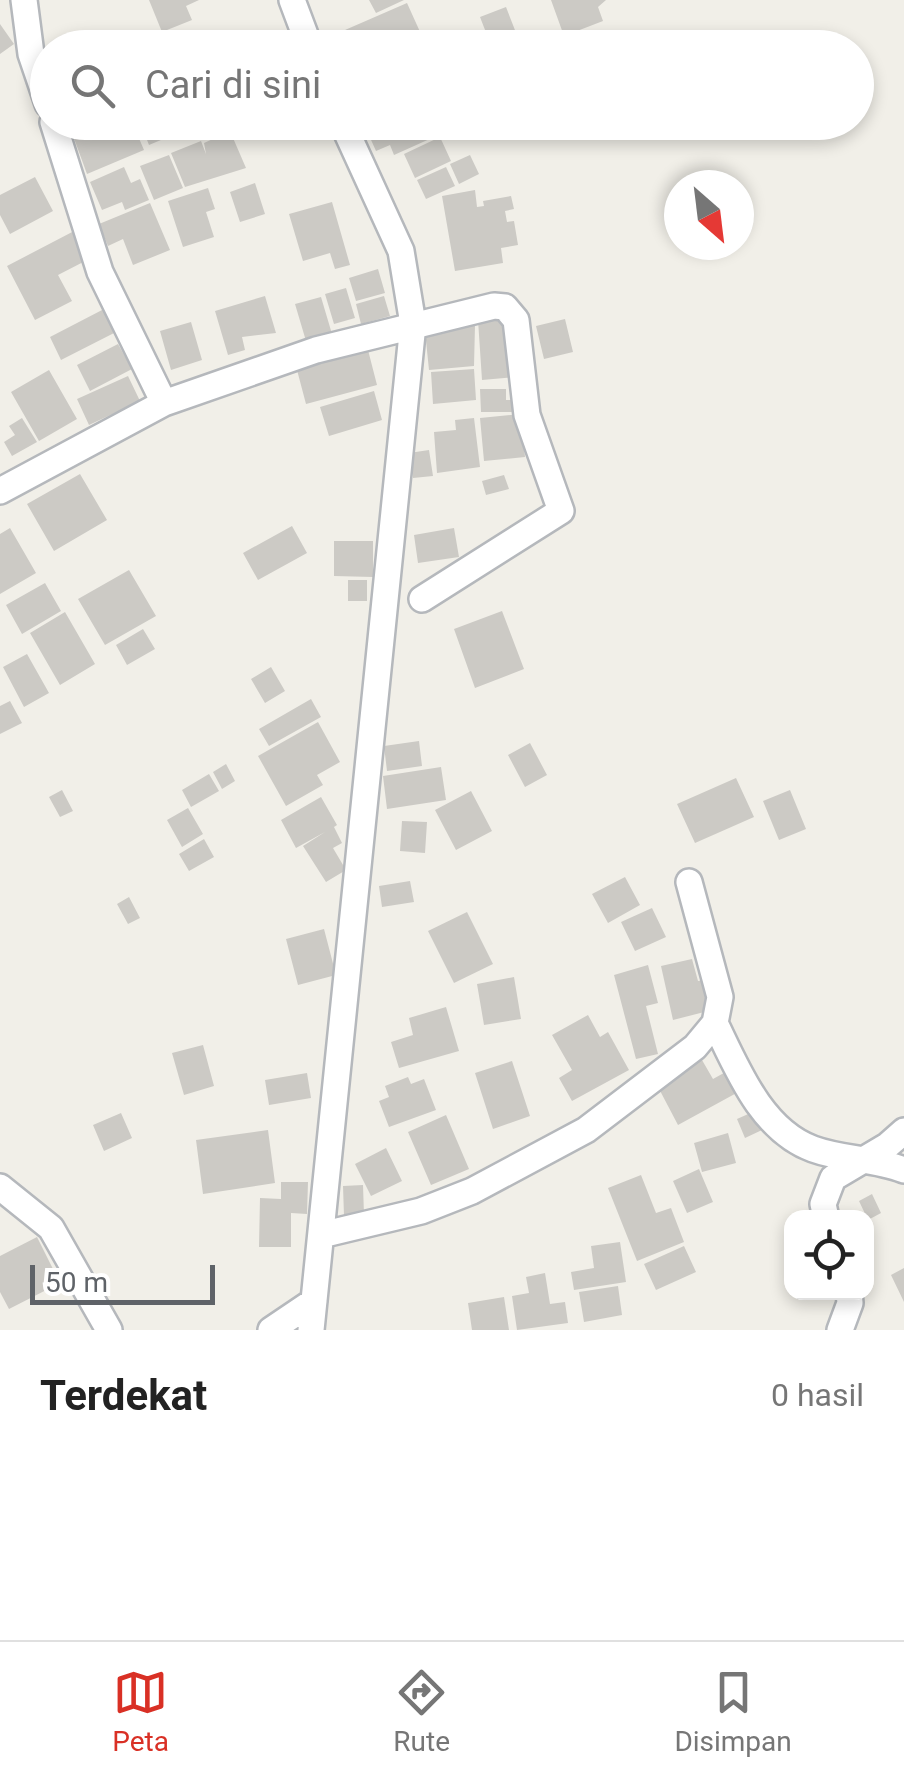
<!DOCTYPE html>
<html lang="id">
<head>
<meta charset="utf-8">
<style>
	:root { --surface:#fff; --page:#f2f2f2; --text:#222; --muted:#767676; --line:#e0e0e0; --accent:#d93025 }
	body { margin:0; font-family:Roboto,sans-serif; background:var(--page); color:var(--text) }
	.controls { position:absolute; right:30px; bottom:30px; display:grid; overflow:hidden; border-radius:20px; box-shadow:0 5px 15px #0003 }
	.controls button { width:90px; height:90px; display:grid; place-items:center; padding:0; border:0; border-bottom:2px solid var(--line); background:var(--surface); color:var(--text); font:50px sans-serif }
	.compass { position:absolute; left:664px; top:170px; width:90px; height:90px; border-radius:50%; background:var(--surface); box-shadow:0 5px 15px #0003; rotate:152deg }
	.scale { position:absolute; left:30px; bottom:25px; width:185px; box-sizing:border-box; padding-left:10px; border:5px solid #5f6368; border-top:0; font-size:28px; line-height:35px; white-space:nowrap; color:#5f6368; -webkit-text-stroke:8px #fff; paint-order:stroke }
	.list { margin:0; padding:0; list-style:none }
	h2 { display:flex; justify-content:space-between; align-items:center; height:130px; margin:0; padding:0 40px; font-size:42px }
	h2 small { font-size:32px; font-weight:400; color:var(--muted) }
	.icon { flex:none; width:55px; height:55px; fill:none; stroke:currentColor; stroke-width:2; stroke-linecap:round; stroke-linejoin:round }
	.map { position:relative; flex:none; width:904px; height:1330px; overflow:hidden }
	.search { position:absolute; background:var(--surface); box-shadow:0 5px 15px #0003; left:30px; right:30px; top:30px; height:110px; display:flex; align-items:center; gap:25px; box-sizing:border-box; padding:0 35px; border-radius:55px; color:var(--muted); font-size:38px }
	.sheet { height:310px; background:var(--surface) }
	nav { display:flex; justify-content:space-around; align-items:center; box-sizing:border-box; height:140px; border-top:2px solid var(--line); background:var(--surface); font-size:28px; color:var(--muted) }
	nav a { display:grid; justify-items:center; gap:5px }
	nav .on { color:var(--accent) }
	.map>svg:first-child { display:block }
	.building { fill:#cccac5 }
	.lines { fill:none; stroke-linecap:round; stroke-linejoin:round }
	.minor-casing { stroke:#b5b8bc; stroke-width:30 }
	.minor { stroke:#fff; stroke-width:25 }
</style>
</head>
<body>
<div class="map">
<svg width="904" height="1330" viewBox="0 0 904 1330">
	<rect width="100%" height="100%" fill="#f1efe8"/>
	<path class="building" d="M149,0H199L186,6L192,20L162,32Z
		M369,0H404L376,13Z
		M551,0H606L598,7L603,21L564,36Z
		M407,3L421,34L389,48H362L360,43L352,46L345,30Z
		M506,7L520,43L492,48L480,17Z
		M0,24L14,44L0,54Z
		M455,34L460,48H424Z
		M68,122H132L144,150L87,174Z
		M140,122H177L180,132L149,145Z
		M191,122H237V123L198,139Z
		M363,122H438L443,133L394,155L390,145L376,151Z
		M230,131L246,168L185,187L171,153L201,141L206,154L204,143Z
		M440,137L451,161L415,178L404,154Z
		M169,155L183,188L154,200L140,166Z
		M470,155L479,174L459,184L450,164Z
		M124,167L131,183L140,179L149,200L125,210L122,202L102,210L90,182Z
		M446,167L455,186L426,199L417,180Z
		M35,177L53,211L10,234L0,215V195Z
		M255,183L265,214L240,222L230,192Z
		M208,188L215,209L206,212L214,237L183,247L168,201Z
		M475,190L477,207L484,206L483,201L511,196L514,209L505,211L507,222L514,221L518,245L501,248L503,263L455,271L442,196Z
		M332,202L350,265L335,269L330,253L303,261L289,214Z
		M150,203L170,250L133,265L123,239L108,246L99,224Z
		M76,230L91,258L58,275L72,301L35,320L7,266Z
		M378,269L385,293L356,301L349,278Z
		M346,288L355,318L334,324L325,294Z
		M265,296L276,333L242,337L245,350L228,355L215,311Z
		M384,296L390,316L361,324L356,304Z
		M321,297L332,334L306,341L295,304Z
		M104,309L116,332L61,360L50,337Z
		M510,317L515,377L482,380L478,320Z
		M565,319L573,352L544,359L536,326Z
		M191,322L202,360L171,370L160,331Z
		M475,325L474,366L429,370L425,331Z
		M118,344L132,369L90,391L77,365Z
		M368,350L377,385L306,404L297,370Z
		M474,369L476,400L433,404L431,372Z
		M49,370L77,419L39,441L11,392Z
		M128,376L140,401L89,425L77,399Z
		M480,389H506V400H514V412H481Z
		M374,391L382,420L329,436L320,407Z
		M521,414L525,457L484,461L480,418Z
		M22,418L37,442L12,456L4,442L15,435L9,426Z
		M474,418L480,467L437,473L434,432L456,430L455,420Z
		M429,450L433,476L413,478L409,453Z
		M80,474L107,520L54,551L27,504Z
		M504,475L509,489L486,495L482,481Z
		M292,526L307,553L258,580L243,553Z
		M10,528L36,573L0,594V534Z
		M454,528L459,557L418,563L414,535Z
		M334,541H373V577L334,576Z
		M129,570L156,616L105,645L78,599Z
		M348,580H367V601H348Z
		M45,583L61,611L22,634L6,605Z
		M502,611L524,669L475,688L454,629Z
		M65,612L95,664L60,685L30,633Z
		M143,629L155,649L127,665L116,645Z
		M27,654L49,693L24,707L3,667Z
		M271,667L285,691L265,703L251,679Z
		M311,699L321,717L269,746L259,729Z
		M10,701L22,723L0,734V706Z
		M318,722L340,762L317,775L323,785L286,806L258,756Z
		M419,741L422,766L387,771L384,746Z
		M530,743L547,775L525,787L508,755Z
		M226,764L235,781L222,789L213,772Z
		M441,767L446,800L387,809L383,776Z
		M209,774L219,791L191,807L182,790Z
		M736,778L754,817L695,843L677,804Z
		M62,790L73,811L60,817L49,797Z
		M790,790L806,829L779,840L763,801Z
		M471,791L492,831L456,850L435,810Z
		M321,797L337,825L334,827L342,843L333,848L346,870L326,882L303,846L325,832L296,848L281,820Z
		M188,808L203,834L182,847L167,820Z
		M402,821L427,822L425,853L400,851Z
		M204,839L214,857L189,871L179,854Z
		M625,877L640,905L608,923L592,894Z
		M410,881L414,902L382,907L379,886Z
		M129,897L140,918L128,924L117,904Z
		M652,908L666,937L635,951L621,922Z
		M467,912L493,964L454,983L428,931Z
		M324,929L336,975L298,985L286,939Z
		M692,959L698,981L709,979L716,1009L673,1020L661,966Z
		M648,965L658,1003L646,1006L658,1054L636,1059L614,975Z
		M514,977L521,1019L484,1025L477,984Z
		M446,1007L459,1051L399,1068L391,1042L413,1035L409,1018Z
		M588,1015L600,1037L608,1032L629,1070L572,1101L559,1078L572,1070L552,1035Z
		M203,1045L214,1086L184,1095L172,1053Z
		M702,1060L713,1079L731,1069L742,1090L678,1125L657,1085Z
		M512,1061L530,1116L493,1129L475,1073Z
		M307,1073L311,1098L269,1105L265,1080Z
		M408,1077L411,1084L424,1079L436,1110L389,1127L379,1101L389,1097L385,1086Z
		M755,1111L762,1130L745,1138L737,1119Z
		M121,1113L132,1138L104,1151L93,1125Z
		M446,1115L469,1169L431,1185L408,1132Z
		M268,1130L275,1183L203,1194L196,1140Z
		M728,1133L736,1163L702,1172L694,1143Z
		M386,1148L402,1181L371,1196L355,1164Z
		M699,1169L713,1202L687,1213L673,1181Z
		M641,1175L656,1213L671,1208L684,1242L637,1261L608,1188Z
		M281,1182H308L307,1214L291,1213V1247H259L260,1198L281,1199Z
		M363,1185L364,1215L344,1216L343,1186Z
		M872,1194L881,1213L868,1220L859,1201Z
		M37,1237L60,1283L9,1309L0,1292V1256Z
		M620,1242L626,1282L574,1290L571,1272L594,1268L591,1246Z
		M684,1246L696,1272L656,1290L644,1264Z
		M904,1268V1302L891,1275Z
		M545,1273L550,1304L565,1302L568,1323L517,1330L512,1296L529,1293L526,1277Z
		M618,1286L622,1315L584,1322L579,1292Z
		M504,1297L509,1330H472L468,1303Z"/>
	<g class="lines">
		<g class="minor-casing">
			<path id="minor" d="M24,0L31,54L48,104
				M292,0L310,48
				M53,122L100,272L164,403
				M0,491L164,403L316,350L494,306L505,307L516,320L527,415L561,511L422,599
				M715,1023C737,1068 761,1130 813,1149C843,1160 874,1158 904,1170
				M0,1187L51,1228L109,1330
				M826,1218L823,1204L833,1178L887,1146L904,1131
				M321,1235L421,1211L472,1191L586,1130L695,1047L715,1023L720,997L689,882
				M271,1330L314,1301
				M311,1330L413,324L401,251L342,122
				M840,1330L850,1303L849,1292"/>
		</g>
		<use href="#minor" class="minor"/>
	</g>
</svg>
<div class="controls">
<button><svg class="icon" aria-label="locate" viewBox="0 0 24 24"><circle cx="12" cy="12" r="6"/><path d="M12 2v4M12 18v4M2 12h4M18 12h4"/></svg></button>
</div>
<svg class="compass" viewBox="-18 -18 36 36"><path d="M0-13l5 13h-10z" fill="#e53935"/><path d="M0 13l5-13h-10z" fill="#767676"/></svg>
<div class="scale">50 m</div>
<div class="search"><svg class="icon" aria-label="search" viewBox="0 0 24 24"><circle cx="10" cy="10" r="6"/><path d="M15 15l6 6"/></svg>Cari di sini</div>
</div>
<section class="sheet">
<h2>Terdekat<small>0 hasil</small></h2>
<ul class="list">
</ul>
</section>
<nav>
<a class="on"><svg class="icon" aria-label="map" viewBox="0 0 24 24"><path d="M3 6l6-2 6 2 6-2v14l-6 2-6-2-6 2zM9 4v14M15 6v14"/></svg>Peta</a>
<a><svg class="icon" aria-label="directions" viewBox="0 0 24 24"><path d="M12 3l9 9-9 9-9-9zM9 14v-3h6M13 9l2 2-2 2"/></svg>Rute</a>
<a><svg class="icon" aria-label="saved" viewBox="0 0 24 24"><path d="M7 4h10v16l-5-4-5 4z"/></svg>Disimpan</a>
</nav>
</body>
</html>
